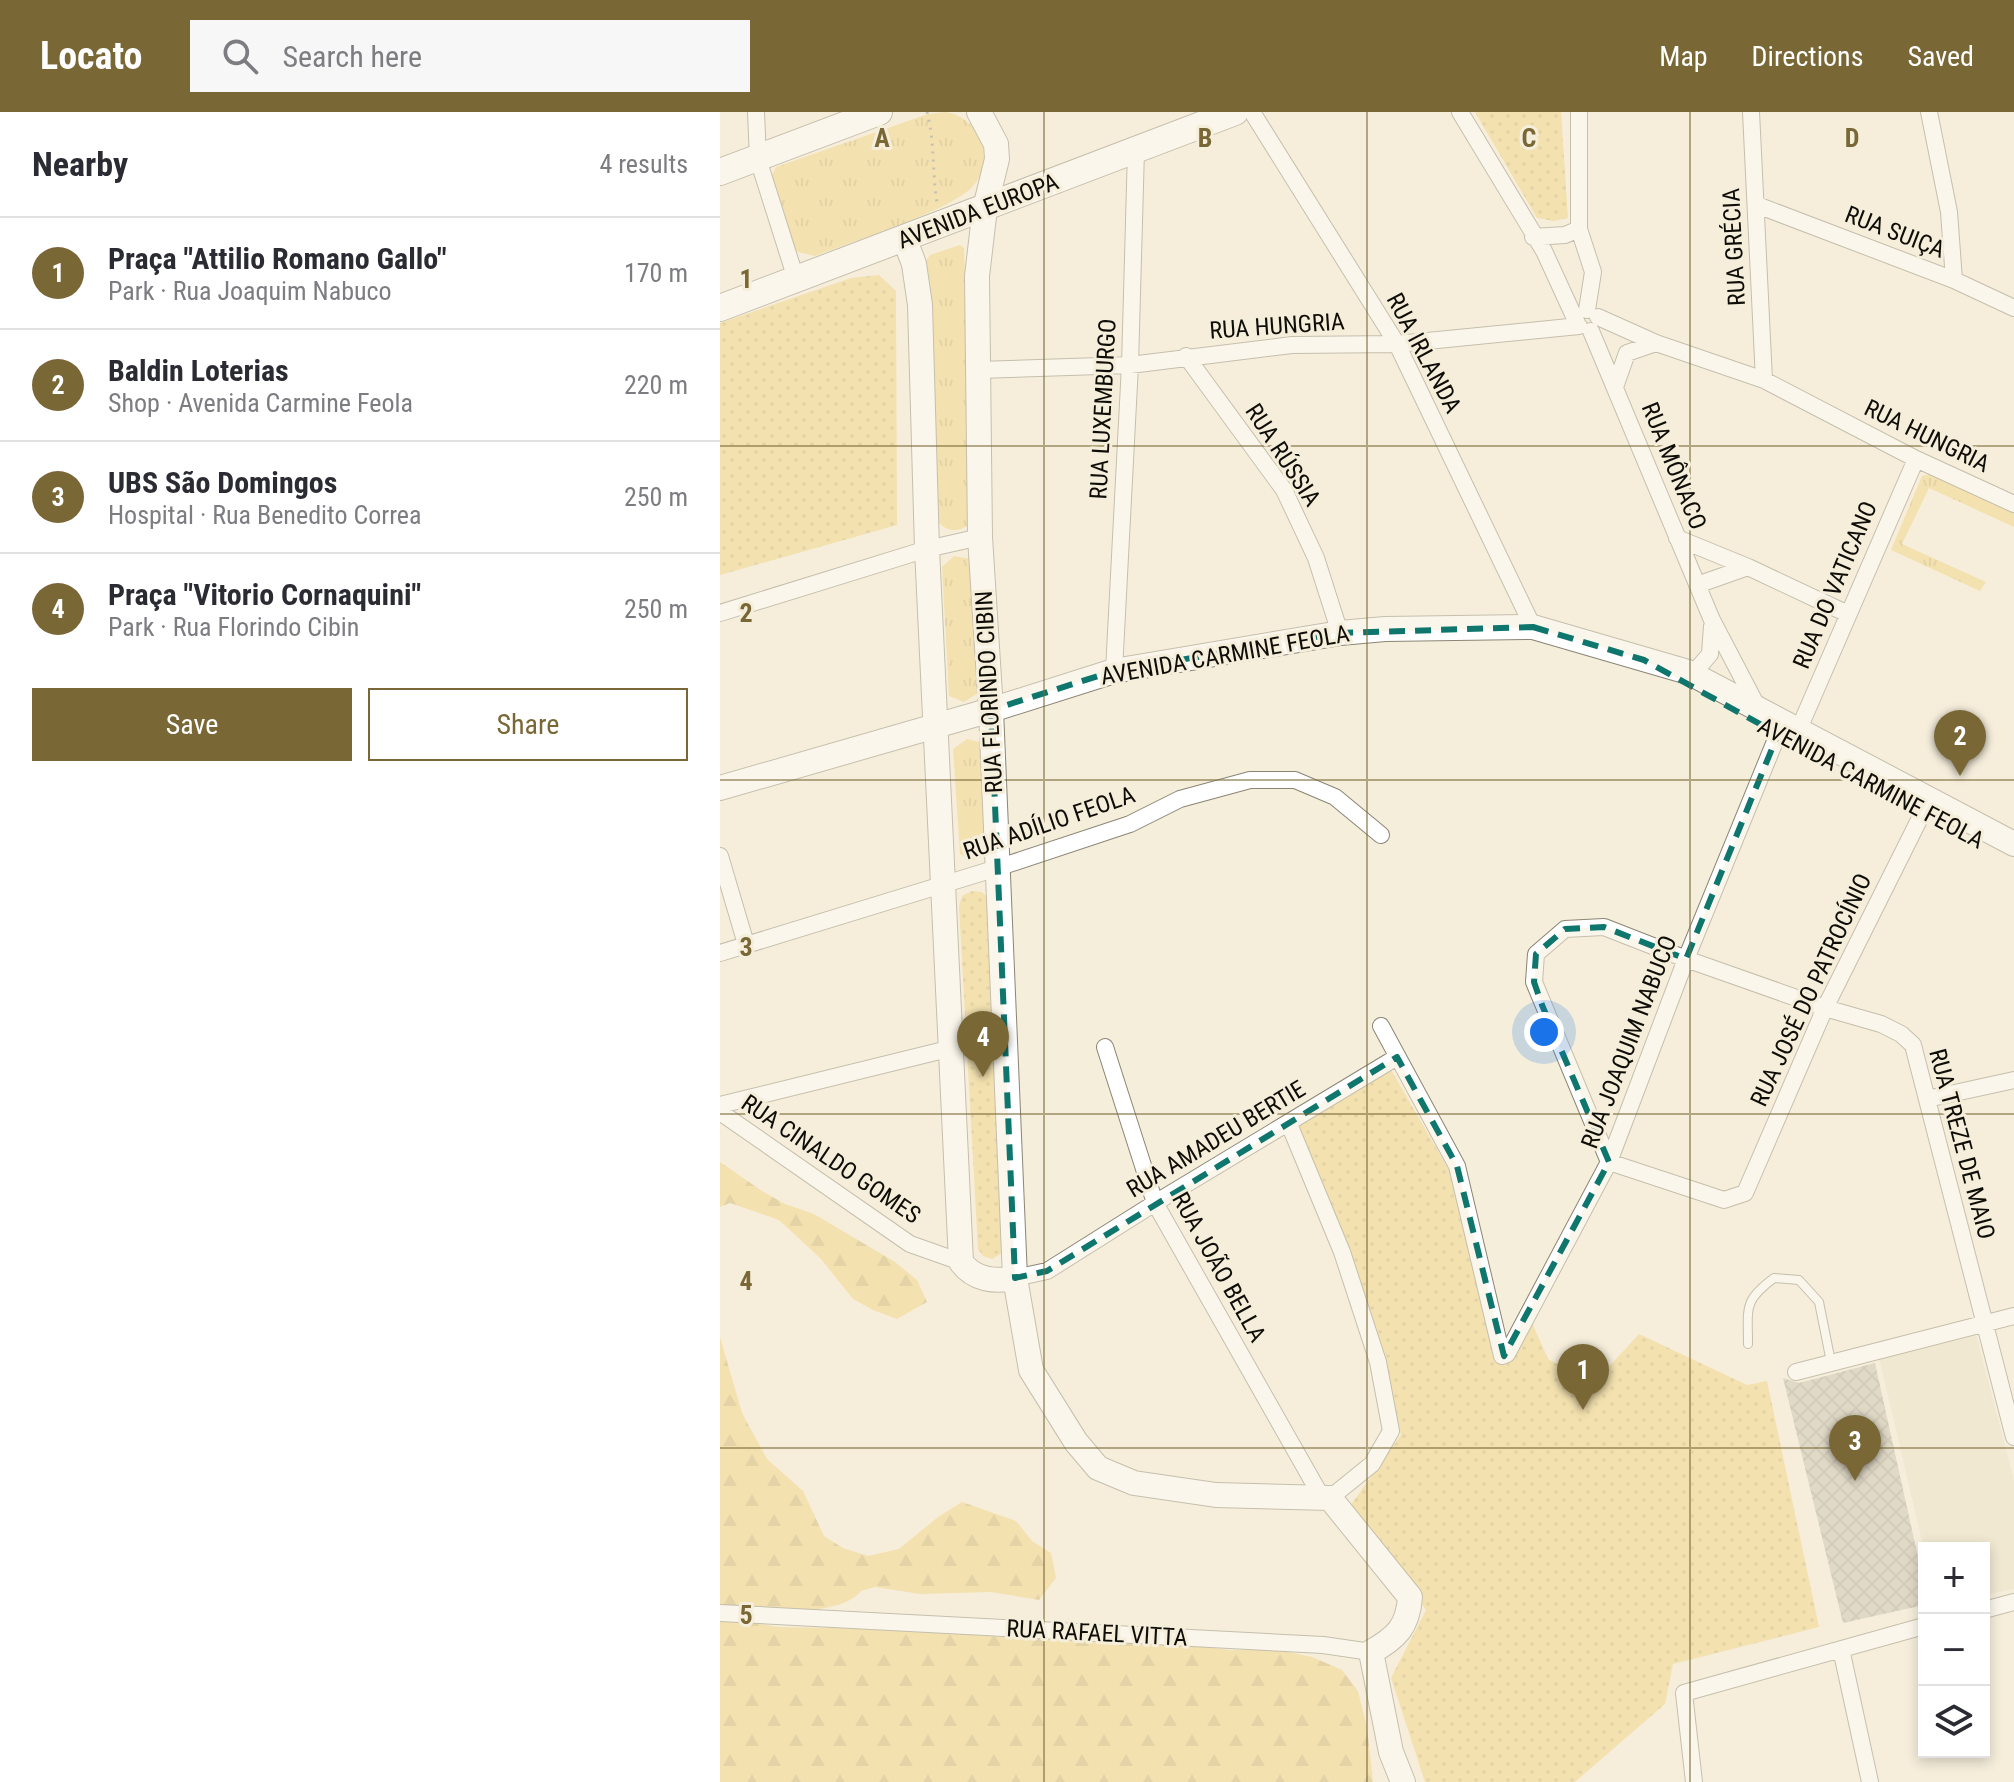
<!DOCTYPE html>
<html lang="en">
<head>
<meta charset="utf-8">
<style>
	:root { --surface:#fff; --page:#f7f7f7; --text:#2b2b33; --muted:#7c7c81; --line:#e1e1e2; --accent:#796736 }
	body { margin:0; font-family:"Roboto Condensed",sans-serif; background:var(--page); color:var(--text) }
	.controls { position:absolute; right:24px; bottom:24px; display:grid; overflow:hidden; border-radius:0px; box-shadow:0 4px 12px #0003 }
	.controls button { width:72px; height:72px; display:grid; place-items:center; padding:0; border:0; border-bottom:2px solid var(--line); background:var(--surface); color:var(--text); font:40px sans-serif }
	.you { position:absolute; left:824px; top:920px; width:28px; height:28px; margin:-20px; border:6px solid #fff; border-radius:50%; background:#1a73e8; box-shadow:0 0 0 12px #1a73e833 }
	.badge { display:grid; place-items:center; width:52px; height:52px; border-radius:50%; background:var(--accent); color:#fff; font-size:26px; font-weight:700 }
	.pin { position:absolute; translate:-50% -66px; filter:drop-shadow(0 2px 4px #0008) }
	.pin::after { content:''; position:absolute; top:42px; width:28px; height:24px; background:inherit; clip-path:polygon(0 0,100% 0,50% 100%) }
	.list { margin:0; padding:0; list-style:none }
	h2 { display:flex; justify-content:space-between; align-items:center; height:104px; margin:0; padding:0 32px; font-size:34px }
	h2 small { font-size:26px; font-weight:400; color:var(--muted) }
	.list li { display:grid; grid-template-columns:52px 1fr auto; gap:24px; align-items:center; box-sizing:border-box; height:112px; padding:0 32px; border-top:2px solid var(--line) }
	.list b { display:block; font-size:30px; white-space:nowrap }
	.list p { margin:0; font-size:26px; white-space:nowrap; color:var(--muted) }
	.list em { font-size:26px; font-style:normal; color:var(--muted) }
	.actions { display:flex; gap:16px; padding:24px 32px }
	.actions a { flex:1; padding:18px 0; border:2px solid var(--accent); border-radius:0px; text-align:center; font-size:28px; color:var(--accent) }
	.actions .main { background:var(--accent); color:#fff }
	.icon { flex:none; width:44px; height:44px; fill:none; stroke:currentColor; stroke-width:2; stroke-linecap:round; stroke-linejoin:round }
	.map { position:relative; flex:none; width:1294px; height:1670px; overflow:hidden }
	header { display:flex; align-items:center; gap:48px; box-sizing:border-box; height:112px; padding:0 40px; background:var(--accent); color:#fff }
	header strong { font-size:38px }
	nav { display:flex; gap:44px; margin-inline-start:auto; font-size:28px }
	.search { width:560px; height:72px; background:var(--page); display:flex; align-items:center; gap:20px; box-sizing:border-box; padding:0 28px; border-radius:0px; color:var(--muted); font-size:30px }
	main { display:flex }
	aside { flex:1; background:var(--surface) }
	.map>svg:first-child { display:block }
	.built { fill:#ebe1c8 }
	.grass { fill:url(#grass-tufts) }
	.forest { fill:url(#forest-firs) }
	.park { fill:url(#park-dots) }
	.building { fill:url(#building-cross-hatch) }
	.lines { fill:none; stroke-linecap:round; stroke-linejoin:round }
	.service-casing { stroke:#8b8575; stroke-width:10 }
	.minor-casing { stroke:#8b8575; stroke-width:18 }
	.secondary-casing { stroke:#8b8575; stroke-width:26 }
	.primary-casing { stroke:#8b8575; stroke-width:28 }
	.path { stroke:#8f8a7d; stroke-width:3; stroke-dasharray:2 6; stroke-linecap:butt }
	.service { stroke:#fff; stroke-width:8 }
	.minor { stroke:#fff; stroke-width:16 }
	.secondary { stroke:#fff; stroke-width:24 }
	.primary { stroke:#fff; stroke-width:26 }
	.marked { fill:none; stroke:#0f766e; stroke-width:6; stroke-dasharray:16 10; stroke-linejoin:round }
	.grid { fill:none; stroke:#796736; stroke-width:2; stroke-opacity:0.55 }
	.labels { text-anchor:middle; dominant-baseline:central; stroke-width:6; stroke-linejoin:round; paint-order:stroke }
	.street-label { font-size:24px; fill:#0f0d07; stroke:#f5eedb }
	.grid-label { font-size:26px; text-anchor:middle; font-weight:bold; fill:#796736; stroke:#f5eedb; stroke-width:6; stroke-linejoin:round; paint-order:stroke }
</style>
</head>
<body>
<header>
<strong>Locato</strong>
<div class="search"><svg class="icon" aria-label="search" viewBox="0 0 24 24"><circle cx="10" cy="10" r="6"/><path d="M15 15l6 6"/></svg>Search here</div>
<nav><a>Map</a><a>Directions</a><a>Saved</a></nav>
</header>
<main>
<aside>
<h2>Nearby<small>4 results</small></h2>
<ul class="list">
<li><span class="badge">1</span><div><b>Praça &quot;Attilio Romano Gallo&quot;</b><p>Park · Rua Joaquim Nabuco</p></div><em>170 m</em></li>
<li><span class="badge">2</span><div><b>Baldin Loterias</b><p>Shop · Avenida Carmine Feola</p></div><em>220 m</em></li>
<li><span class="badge">3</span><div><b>UBS São Domingos</b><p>Hospital · Rua Benedito Correa</p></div><em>250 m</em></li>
<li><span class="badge">4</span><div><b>Praça &quot;Vitorio Cornaquini&quot;</b><p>Park · Rua Florindo Cibin</p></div><em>250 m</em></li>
</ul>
<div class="actions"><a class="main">Save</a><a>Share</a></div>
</aside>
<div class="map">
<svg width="1294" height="1670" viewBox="0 0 1294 1670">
	<defs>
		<pattern id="grass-tufts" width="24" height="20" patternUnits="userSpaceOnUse" patternTransform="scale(2)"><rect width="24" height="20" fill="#efd07b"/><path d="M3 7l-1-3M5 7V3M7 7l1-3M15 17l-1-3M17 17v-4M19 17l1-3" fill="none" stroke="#ccb169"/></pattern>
		<pattern id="forest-firs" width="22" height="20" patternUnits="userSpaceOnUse" patternTransform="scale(2)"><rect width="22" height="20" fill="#efd07b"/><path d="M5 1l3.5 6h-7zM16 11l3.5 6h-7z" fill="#ccb169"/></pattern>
		<pattern id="park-dots" width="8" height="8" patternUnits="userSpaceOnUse" patternTransform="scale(2)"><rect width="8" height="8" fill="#efd07b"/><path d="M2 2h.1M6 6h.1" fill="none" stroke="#ccb169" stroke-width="1.8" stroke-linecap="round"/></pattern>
		<pattern id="building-cross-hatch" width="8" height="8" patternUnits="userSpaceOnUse" patternTransform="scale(2)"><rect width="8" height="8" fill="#c6bfae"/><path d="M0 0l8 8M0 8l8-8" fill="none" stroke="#a9a394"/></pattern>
	</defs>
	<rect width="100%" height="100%" fill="#f5eedb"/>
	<path class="built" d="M1256,1222L1294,1368V1477L1264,1483V1436L1204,1438L1159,1246Z"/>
	<path class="grass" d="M226,0C243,3 257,15 262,32C266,45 263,62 254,73C236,97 128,131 95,144L78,140L72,134L51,65L56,55L208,2Z
		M240,133L244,136L253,408C243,420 230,422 219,411L206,149L210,143Z
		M1212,362L1294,398V415L1209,376L1182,432L1266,470L1260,479L1171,438L1202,364Z
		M234,444L250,447L258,581L244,590L229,584L222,455Z
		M247,627L264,631L266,741L253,749L240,742L233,637Z"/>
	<path class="forest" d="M0,1050L42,1079L65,1092L94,1102L175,1150L197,1168L207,1190L177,1207L153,1198L133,1187L101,1147L59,1108L10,1091L0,1095Z
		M0,1225L22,1301L47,1347L83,1379L104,1424L123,1436L148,1444L179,1437L218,1405L242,1390L296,1409L312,1429L331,1441L336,1466L319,1488L271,1480L200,1482L155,1475L141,1479C121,1506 41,1497 10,1507L58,1515L172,1517L283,1525L468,1532L509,1538H559L592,1545L622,1558L638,1579L647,1615L653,1670H0Z"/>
	<path class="park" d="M755,0H841L848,106L834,109L817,106Z
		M159,163L176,179L177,413L0,463V211L131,166Z
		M252,779L262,780L270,788L284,1140L272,1147L263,1144L258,1137L239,794L242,784Z
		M670,956L729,1058L781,1252L783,1253L809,1204L828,1247L873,1272L919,1222L1027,1273L1047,1269L1099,1515L953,1552L945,1592L855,1670H705L671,1566L706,1498L630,1394L681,1323L635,1181L569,1012Z"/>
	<path class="building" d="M1155,1251L1204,1472V1493L1123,1511L1063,1266L1079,1271Z"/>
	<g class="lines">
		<g class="service-casing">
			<path id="service" d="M1028,1232C1028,1196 1023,1189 1054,1166L1079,1168L1099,1190L1111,1250"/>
		</g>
		<g class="minor-casing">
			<path id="minor" d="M36,0L38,47L76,167
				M532,0L677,232L813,515
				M740,0L824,139L857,211
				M859,0V117L873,160L867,198
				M1031,0L1044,268
				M1209,0L1229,100L1234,168
				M1037,93L1234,168L1294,196
				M813,125L845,123L859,117
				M878,205L936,231L1044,268L1196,347L1294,392
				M871,219L992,508L1038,596
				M466,244L564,378L596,446L620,521
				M258,258L410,253L572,233L677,232L859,214
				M895,275L907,241L936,231
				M957,426L1028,455L1128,502
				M977,473L1028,455
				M0,501L207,437L260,425
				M394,559L410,253L416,38
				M972,563L990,542L992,514
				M1078,619L1196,347
				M1204,698L1105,896L1025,1081L1004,1088L889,1050L814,870L816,842L845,817L884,815L966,847L1105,896L1161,912L1181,922L1193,933L1294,1325
				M0,744L26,832
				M0,841L277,756L410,712L460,687L530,668H575L615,685L661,723
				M661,914L737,1054L782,1244
				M385,935L435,1091L601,1384
				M1207,987L1294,968
				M0,993L232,936
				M0,1000L190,1132L241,1150
				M569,1012L622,1140L658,1250L671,1319L652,1352L610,1386
				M295,1166L327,1159L435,1091L677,945
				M782,1244L787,1242L889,1050L966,847L1058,622
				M1076,1260L1294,1204
				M1264,1498L1294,1490
				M0,1501L603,1533L651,1540
				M1121,1537L1150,1670
				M974,1670L964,1581L1204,1514"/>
		</g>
		<g class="secondary-casing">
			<path id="secondary" d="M259,0L276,32L277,47L265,96L257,164L260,425L271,598L295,1166L311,1258L356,1330L378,1356L414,1371L496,1383L610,1386L690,1485C688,1515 676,1526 651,1540L671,1640L683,1670
				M185,128L194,152L200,193L207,437L241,1150C254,1168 275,1170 295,1166
				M0,676L271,598L394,559L620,521L665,517L813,515L968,560L1294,732"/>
		</g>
		<g class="primary-casing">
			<path id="primary" d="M0,60L159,0
				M0,196L515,0"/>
		</g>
		<path class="path" d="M207,0C215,30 212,60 217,91"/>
		<use href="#service" class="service"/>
		<use href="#minor" class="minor"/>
		<use href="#secondary" class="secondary"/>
		<use href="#primary" class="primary"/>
	</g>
	<path d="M0 0H1294V1670H0ZM813,515L924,548L1058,622L966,847L884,815L845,817L816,842L814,870L822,893L889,1050L784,1244L737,1054L677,945L327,1159L295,1166L271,598L394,559L620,521Z" fill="#f5eedb" fill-opacity=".55" fill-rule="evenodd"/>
	<path class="marked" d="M813,515L924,548L1058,622L966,847L884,815L845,817L816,842L814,870L822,893L889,1050L784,1244L737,1054L677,945L327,1159L295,1166L271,598L394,559L620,521Z"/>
	<path class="grid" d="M324,0V1670M647,0V1670M970,0V1670M0,334H1294M0,668H1294M0,1002H1294M0,1336H1294"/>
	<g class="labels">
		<g class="street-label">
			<text transform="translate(258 99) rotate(-21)">AVENIDA EUROPA</text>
			<text transform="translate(1175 120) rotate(21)">RUA SUIÇA</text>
			<text transform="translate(1014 135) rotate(-93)">RUA GRÉCIA</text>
			<text transform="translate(557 214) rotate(-4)">RUA HUNGRIA</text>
			<text transform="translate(704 241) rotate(62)">RUA IRLANDA</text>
			<text transform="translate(383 297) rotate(-87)">RUA LUXEMBURGO</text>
			<text transform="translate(1207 324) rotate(26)">RUA HUNGRIA</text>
			<text transform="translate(563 343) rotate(57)">RUA RÚSSIA</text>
			<text transform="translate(954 354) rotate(68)">RUA MÔNACO</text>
			<text transform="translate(1115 473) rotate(-67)">RUA DO VATICANO</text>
			<text transform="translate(505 543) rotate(-10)">AVENIDA CARMINE FEOLA</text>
			<text transform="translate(269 580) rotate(-93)">RUA FLORINDO CIBIN</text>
			<text transform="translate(1151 671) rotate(28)">AVENIDA CARMINE FEOLA</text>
			<text transform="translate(329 711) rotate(-19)">RUA ADÍLIO FEOLA</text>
			<text transform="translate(1091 878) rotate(-65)">RUA JOSÉ DO PATROCÍNIO</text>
			<text transform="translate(909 930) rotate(-69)">RUA JOAQUIM NABUCO</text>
			<text transform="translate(496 1027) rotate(-31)">RUA AMADEU BERTIE</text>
			<text transform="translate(1242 1032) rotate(75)">RUA TREZE DE MAIO</text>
			<text transform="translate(111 1047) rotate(34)">RUA CINALDO GOMES</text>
			<text transform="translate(499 1155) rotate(61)">RUA JOÃO BELLA</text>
			<text transform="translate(377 1521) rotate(3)">RUA RAFAEL VITTA</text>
		</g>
	</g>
	<g class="grid-label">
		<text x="162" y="35">A</text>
		<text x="485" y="35">B</text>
		<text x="809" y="35">C</text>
		<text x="1132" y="35">D</text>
		<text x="26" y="176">1</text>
		<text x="26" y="510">2</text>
		<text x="26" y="844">3</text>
		<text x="26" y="1178">4</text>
		<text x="26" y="1512">5</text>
	</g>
</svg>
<div class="controls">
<button>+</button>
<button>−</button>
<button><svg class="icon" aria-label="layers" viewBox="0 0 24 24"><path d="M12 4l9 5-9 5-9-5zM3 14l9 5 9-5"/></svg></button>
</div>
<div class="you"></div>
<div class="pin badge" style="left:863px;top:1298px">1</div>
<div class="pin badge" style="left:1240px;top:664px">2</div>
<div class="pin badge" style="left:1135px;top:1369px">3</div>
<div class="pin badge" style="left:263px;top:965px">4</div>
</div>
</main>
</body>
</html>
